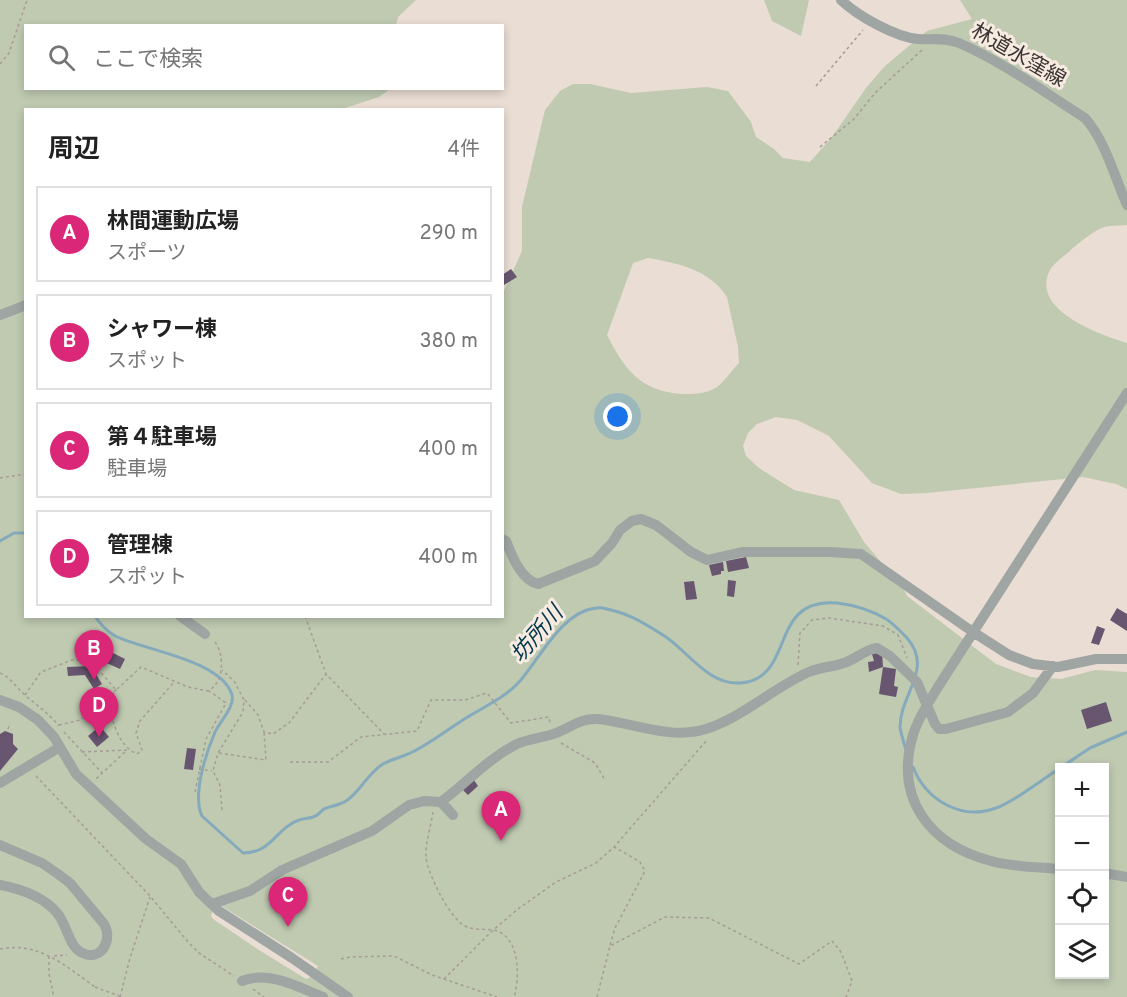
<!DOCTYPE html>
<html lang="ja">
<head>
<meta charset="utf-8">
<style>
	:root { --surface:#fff; --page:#f2f2f2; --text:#222; --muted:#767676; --line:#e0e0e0; --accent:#db2777 }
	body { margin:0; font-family:Overpass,"Noto Sans JP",sans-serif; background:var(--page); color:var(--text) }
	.controls { position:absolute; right:18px; bottom:18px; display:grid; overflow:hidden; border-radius:0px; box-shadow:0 3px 9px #0003 }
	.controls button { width:54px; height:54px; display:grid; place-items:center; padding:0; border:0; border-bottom:2px solid var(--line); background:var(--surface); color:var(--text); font:30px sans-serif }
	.you { position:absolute; left:618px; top:417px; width:21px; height:21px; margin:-15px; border:4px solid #fff; border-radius:50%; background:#1a73e8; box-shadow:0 0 0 9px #1a73e833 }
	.badge { display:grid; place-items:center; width:39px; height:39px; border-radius:50%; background:var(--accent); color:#fff; font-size:20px; font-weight:700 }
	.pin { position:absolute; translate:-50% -50px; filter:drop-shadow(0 2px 3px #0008) }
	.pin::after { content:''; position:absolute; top:32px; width:21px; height:18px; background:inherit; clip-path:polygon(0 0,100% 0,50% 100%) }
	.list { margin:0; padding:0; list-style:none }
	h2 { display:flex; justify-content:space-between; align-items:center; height:78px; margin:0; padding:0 24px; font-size:26px }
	h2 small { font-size:20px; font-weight:400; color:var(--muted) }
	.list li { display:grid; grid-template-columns:39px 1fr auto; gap:18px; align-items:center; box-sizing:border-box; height:96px; margin:0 12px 12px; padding:0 12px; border:2px solid var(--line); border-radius:0px }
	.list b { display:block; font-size:22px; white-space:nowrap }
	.list p { margin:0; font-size:20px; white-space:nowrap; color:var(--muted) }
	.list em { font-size:20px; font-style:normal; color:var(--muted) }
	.icon { flex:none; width:33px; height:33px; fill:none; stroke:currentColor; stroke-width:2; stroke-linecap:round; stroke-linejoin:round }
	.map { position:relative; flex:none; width:1127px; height:997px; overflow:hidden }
	.search { position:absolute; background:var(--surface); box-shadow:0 3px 9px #0003; left:24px; top:24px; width:480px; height:66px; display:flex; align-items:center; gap:15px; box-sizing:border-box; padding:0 21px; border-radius:0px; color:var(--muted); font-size:22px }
	.panel { position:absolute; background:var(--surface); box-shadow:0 3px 9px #0003; left:24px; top:108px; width:480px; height:510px; border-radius:0px }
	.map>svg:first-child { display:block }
	.green { fill:#bfcab1; fill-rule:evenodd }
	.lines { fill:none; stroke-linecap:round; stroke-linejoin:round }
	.stream { stroke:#85aabc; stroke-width:3 }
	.building { fill:#685671 }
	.path { stroke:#a69c95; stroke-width:1.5; stroke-dasharray:3 3; stroke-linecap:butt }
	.minor { stroke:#9ea5a2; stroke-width:10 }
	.path-bridge { stroke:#a69c95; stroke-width:1.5; stroke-dasharray:3 3; stroke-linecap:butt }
	.labels { text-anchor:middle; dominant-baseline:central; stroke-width:6; stroke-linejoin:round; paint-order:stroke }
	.street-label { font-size:21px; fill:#3a3532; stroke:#f7eae0 }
	.water-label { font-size:22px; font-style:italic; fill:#00374b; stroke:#f7eae0 }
</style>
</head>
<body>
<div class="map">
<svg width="1127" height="997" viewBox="0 0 1127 997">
	<rect width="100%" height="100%" fill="#eaddd3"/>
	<path class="green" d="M0,0H416L398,17L396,25L26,26V88L390,89L379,97L342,109L26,110V616H502L503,293L522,251V207L545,110L560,91L573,84H590L631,93L707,87L728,91L751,122L756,137L774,149L783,158L810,162L832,137L866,88L885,66L927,31L972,19L960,0H1127V225C1120,226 1111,225 1104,227C1095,230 1077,244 1070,251C1064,256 1054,263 1050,270C1029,310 1101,335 1127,343V489L1116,484L1083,477L927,493L901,494L872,483L829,436L797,420L776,417L757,424L748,433L743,446L746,456L759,468L794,490L839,500L864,542L903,588L907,596L996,664L1031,677L1061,679L1095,670L1127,672V997H0ZM648,258C678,263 710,270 727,297L738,347L739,363C732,370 725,381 717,387C707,394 694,394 682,394C640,391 625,370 607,335L633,263ZM1060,768H1104V974H1060ZM215,905H220L318,966L313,976L306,979L259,950L213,919L211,916Z
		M764,0H809L801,36L772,21Z"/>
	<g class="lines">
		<path class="stream" d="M0,541L14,533H26
			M95,616C100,624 107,631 115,636C143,650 222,660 232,695C235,707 220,721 215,732C206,753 192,795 202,816L243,853C272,853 276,828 299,820C303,818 308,819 313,817C318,816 320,812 324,809C331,806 340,805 346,801C360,792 368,773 383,764C394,758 407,756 418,749C434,740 450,728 466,718C484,707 506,697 520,681C540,658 563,610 597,608C601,607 606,609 611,610C630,614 649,626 666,637C689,653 709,685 740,683C797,679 767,597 837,603C854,605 871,610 886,619C894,624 900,631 907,638C934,669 900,694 900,727C901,734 904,743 906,750
			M913,767C926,800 961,821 996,808C1014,802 1043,779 1060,768
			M1060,768L1090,748L1127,732"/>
	</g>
	<path class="building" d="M511,269L517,277L504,285L502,275Z
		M746,557L749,568L728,572L726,561Z
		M723,562L724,571H721V574L712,576L709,565Z
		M728,580L736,581L734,597L727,596Z
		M694,581L697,599L686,600L684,582Z
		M1117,608L1127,614V631L1110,620Z
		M1097,626L1105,629L1099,645L1091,643Z
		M105,649L125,659L120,669L100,660Z
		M882,652L883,667L869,672L868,662L874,661L872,654Z
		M91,666L102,684L94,689L85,675L68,676L67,667Z
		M883,667L896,669L894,686L898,687L896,697L879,694Z
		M1106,702L1112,721L1087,729L1081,710Z
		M100,726L109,737L97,747L88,736Z
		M5,731L13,734V744L18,749L0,771V734Z
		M187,748L196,749L193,770L184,769Z
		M474,780L478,786L468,795L463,790Z"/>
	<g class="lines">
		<path class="path" d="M0,64L9,53L27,0
			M816,86L863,30
			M820,147L854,119L875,93L923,49
			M0,478L26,474
			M305,616L326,674L384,734
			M798,665L800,633L812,620L829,618L883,626L898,635L907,658
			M0,673C11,678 17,688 26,696C38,706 49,714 59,726
			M25,695L41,672L72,660L91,661L116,690L141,667L188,687L208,691C211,689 214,687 216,684C224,673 223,650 214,641
			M245,700L258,715L264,732L273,734L289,723L326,674
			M59,725L80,720L116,690L109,701C112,720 117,745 137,754L142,750L136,733L140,721L174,682
			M8,729L10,723
			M64,732L102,773
			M561,743L595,763L605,780
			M82,752L127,750L96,779
			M219,753L266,760L264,732
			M290,762H328L361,737L417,731L431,700H465L487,693L511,723L549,717L550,724
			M199,769L212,771
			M36,776L150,896L188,942L199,953L234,976
			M195,792L206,739L226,703L209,691
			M222,810L220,785L213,771L218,753L243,712L244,700L234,681L222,670
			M433,812C431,826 425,844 426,858C428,874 450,919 465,926C475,931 487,928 497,931C520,939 520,978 514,997
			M610,945L615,928L645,871L640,862L614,847
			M0,949C38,941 66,966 95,987
			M49,956V974L54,997
			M54,956L67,955
			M341,959L350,957L394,956L432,975L497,997
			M444,979L492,931L518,909L556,882L596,863L614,847L707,740
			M253,989L264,997
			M120,997L130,958L150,897
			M597,997L610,946L665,917L709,918L799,964L832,941L841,952L852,981L846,997"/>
		<path class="minor" d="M841,0C858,16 895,37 918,39C932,40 945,37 959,43C1003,62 1044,92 1085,118C1106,142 1114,176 1127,205
			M0,315L26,305
			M502,539L506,541C512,556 521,580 538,584L595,561L612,543L620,530L632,521L641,519L656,525L691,552L707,560L742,552H830L861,554L973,632L1009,655L1033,664L1058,667L1096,659H1127
			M180,616L205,634
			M0,700L19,707L38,720L54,737L76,774L146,839L181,864L199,892L219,911L292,958L348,997
			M0,783L60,747
			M441,802L453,815
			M0,845L42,863L58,874L70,883L104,924C113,939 102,960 85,954C68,949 68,925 57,913C43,896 21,889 0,885
			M1060,869C1037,867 1013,867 991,861C930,845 894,799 913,735C918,718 929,702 938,687L1127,393
			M1104,873L1127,877
			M212,904L250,891L282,870L372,831L409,805L424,801L441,802C466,783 489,758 517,744C530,738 544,738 556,733C572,727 580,718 598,719C634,723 670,740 706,729C742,718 774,687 809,672C820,667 833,667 844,663C856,659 864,650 877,648L890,656L917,682L935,724L939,729H946L1008,712L1033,693L1053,666
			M242,981C269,970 298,987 323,997"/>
		<path class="path-bridge" d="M95,987L122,997"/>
	</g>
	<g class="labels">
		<g class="street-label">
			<text transform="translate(1018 56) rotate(30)">林道水窪線</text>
		</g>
		<g class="water-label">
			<text transform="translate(538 635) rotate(-49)">坊所川</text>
		</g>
	</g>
</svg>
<div class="controls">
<button>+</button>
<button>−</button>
<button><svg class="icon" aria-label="locate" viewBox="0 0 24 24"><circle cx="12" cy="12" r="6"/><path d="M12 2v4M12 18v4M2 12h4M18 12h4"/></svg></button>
<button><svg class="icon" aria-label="layers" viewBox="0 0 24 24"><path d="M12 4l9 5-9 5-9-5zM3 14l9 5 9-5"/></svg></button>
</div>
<div class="you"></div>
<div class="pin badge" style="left:501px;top:841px">A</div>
<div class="pin badge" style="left:94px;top:680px">B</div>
<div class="pin badge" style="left:288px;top:927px">C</div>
<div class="pin badge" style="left:99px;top:737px">D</div>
<div class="search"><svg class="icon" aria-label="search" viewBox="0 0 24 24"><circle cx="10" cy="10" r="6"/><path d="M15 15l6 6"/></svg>ここで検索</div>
<section class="panel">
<h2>周辺<small>4件</small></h2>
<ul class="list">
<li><span class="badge">A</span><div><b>林間運動広場</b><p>スポーツ</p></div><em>290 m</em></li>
<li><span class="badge">B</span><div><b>シャワー棟</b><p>スポット</p></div><em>380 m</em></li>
<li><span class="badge">C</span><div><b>第４駐車場</b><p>駐車場</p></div><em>400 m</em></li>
<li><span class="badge">D</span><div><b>管理棟</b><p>スポット</p></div><em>400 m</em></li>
</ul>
</section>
</div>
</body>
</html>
